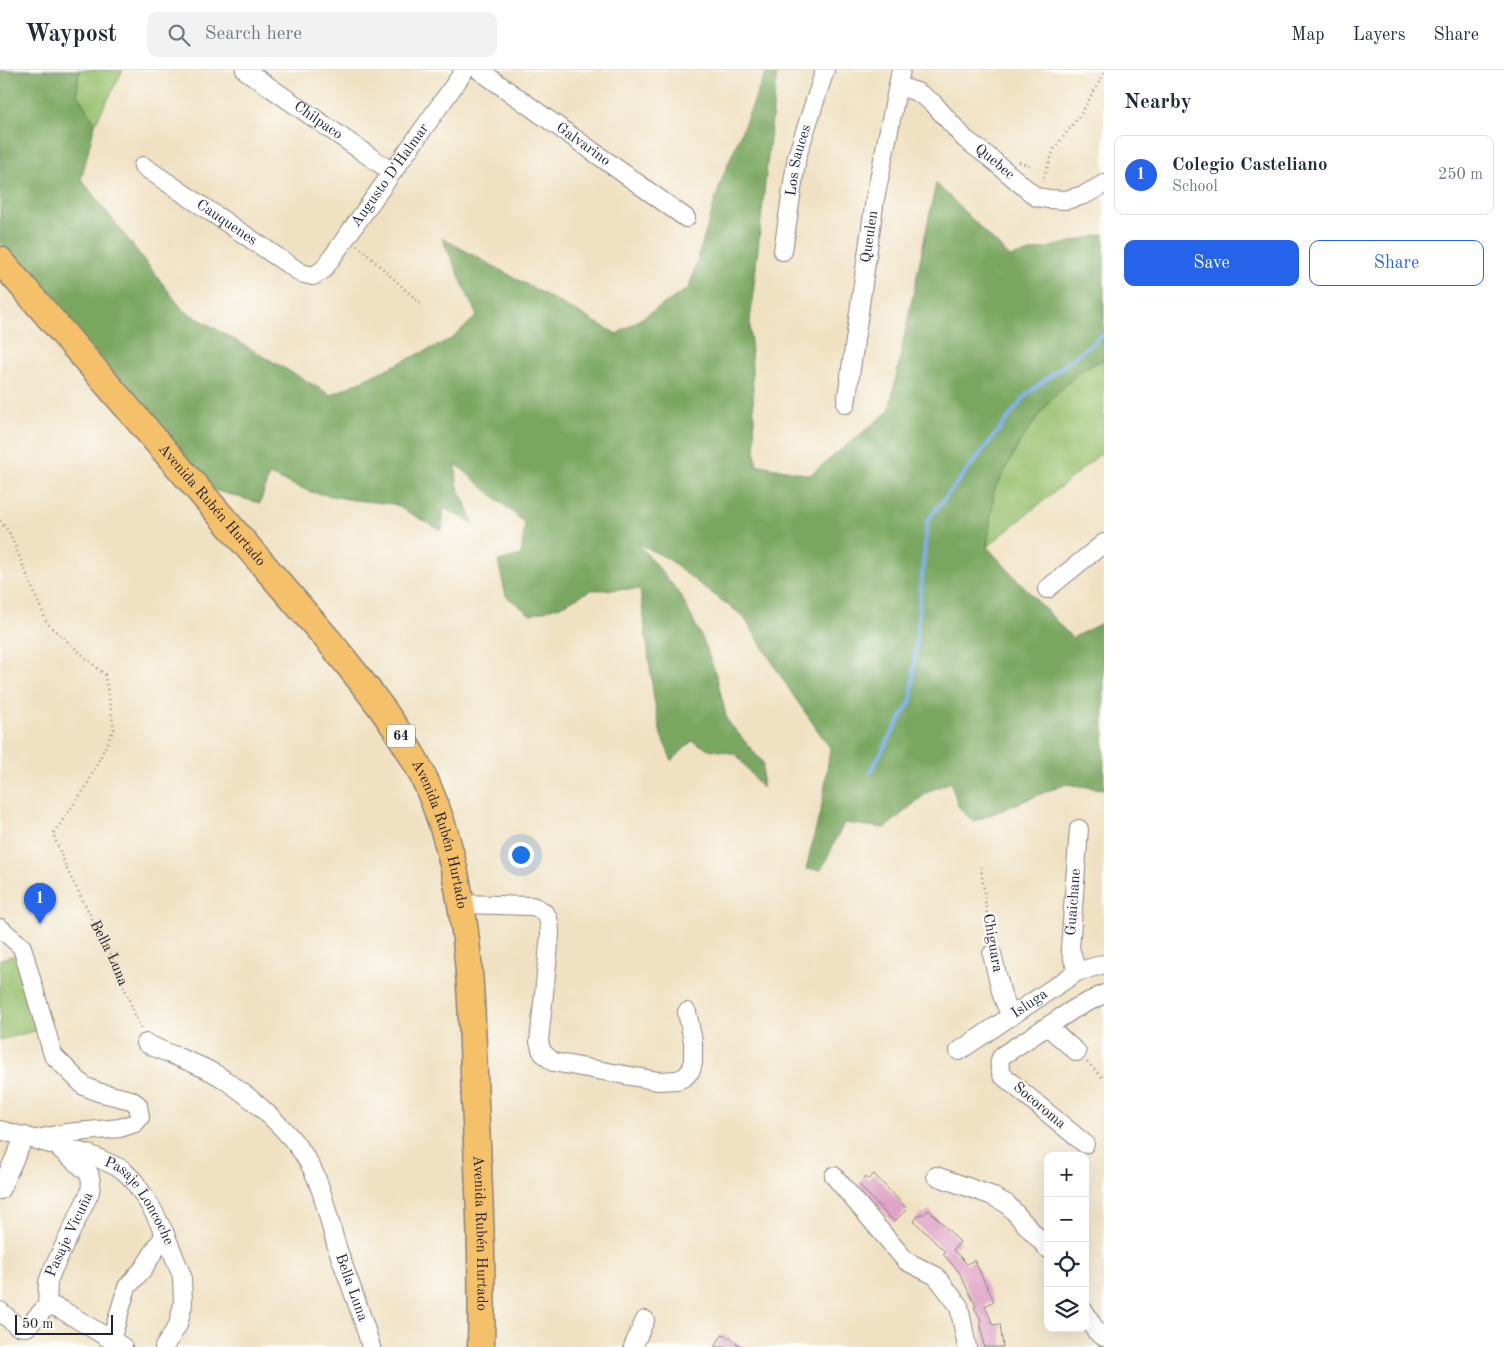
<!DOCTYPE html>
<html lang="en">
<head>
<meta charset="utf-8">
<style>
	:root { --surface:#fff; --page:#f2f2f3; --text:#1f2937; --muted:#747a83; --line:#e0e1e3; --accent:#2563eb }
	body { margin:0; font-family:"Old Standard TT",serif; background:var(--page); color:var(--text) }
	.controls { position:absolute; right:15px; bottom:15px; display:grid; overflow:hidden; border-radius:10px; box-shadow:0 5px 20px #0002 }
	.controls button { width:45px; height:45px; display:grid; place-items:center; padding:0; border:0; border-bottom:1px solid var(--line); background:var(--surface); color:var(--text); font:25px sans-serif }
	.scale { position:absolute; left:15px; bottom:12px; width:98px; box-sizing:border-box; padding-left:5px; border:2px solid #22223b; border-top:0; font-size:14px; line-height:18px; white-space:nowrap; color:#22223b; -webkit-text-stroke:4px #fdfcf7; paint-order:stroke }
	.you { position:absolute; left:520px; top:784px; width:18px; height:18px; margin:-12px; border:4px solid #fff; border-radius:50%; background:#1a73e8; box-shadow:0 0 0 8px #1a73e833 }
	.badge { display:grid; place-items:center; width:32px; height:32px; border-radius:50%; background:var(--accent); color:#fff; font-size:16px; font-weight:700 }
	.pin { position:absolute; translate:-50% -41px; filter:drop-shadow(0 1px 2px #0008) }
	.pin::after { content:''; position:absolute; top:26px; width:18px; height:15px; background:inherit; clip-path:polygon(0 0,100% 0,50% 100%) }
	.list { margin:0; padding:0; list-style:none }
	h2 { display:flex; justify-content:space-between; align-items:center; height:65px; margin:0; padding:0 20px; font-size:21px }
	h2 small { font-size:16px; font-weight:400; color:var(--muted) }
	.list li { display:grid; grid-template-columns:32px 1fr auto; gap:15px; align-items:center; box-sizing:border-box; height:80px; margin:0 10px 10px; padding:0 10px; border:1px solid var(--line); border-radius:10px }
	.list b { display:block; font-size:19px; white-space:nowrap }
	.list p { margin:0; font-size:16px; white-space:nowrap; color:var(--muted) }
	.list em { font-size:16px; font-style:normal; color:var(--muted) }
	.actions { display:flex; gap:10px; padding:15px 20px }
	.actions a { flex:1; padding:11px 0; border:1px solid var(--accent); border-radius:10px; text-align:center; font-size:18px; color:var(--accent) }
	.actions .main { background:var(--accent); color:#fff }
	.icon { flex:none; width:28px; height:28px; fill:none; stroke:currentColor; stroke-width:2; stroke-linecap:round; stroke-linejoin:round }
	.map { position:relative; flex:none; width:1104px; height:1277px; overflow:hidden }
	header { display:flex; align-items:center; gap:30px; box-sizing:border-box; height:70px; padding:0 25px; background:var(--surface); border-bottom:1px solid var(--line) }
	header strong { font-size:24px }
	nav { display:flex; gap:28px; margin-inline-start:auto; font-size:18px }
	.search { width:350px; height:45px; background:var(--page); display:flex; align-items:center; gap:12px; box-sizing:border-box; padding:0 18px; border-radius:10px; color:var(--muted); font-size:19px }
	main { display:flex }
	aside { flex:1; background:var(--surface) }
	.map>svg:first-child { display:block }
	.green { fill:#98c16e; stroke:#5d7254 }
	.forest { fill:#7aa761; stroke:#4e644e }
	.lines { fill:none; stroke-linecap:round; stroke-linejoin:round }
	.stream { stroke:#7eb0ea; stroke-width:4 }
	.building { fill:#e0a3c7 }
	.minor-casing { stroke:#89827e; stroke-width:20 }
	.highway-casing { stroke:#89827e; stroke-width:29 }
	.path { stroke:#89827e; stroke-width:2.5; stroke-dasharray:1 4; stroke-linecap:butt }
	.minor { stroke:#fff; stroke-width:18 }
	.highway { stroke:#f4c16b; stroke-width:26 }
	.labels { text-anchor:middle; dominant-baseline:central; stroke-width:4.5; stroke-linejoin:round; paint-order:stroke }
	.shield { fill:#fdfcf7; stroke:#646373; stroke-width:1 }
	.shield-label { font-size:14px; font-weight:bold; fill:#22223b }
	.street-label { font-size:15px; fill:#22223b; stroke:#fdfcf7 }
</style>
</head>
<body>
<header>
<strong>Waypost</strong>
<div class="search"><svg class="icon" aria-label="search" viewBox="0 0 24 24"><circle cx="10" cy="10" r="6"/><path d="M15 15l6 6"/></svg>Search here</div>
<nav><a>Map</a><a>Layers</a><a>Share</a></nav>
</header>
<main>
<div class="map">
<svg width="1104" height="1277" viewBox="0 0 1104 1277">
	<rect width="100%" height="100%" fill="#fdfcf7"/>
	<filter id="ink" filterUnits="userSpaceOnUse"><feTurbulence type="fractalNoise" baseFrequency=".02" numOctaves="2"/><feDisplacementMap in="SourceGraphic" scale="10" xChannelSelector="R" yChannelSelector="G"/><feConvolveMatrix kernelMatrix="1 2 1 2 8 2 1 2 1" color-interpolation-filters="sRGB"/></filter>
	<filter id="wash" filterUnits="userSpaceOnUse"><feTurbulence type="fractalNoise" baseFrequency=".0096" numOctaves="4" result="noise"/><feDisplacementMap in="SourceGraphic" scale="20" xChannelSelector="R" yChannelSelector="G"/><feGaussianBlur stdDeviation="1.12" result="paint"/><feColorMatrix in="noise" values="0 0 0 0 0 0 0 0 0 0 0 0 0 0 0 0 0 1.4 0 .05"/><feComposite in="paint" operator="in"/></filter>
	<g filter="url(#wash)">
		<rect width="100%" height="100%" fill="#f0e1c2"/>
		<path class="green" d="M79,0H123L95,54L77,24Z
			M1104,289V381L987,477L994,421L1020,372L1050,330L1080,301Z
			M20,884L38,960L0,970V889Z"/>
		<path class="forest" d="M0,0H79L77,24L95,54L81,109L183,240L331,325L451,269L477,246L442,168L617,264L689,218L721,111L767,0H779L777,3L750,252L756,394L810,405L889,341L936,113L1010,187L1104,164V289L1080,301L1050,330L1020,372L994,421L987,477L1072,568L1104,552V719L1065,714L973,752L958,736L951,712L929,721L885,758L844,753L821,800L806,799L823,730L830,678L791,622L743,546L698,513L670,490L638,473L680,524L704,572L717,608L727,650L763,693L762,718L736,684L709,679L692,671L672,691L661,665L654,629L640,519L591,520L563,535L531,545L506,526L498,491L521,485L525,453L456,394L457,414L474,454L444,438L442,461L394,434L353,430L311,422L269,405L260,433L213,420L0,173Z"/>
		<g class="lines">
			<path class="stream" d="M870,702L911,630L927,451L1027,324L1104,264"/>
		</g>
		<g id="blocks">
			<path class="building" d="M874,1104L907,1139L894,1152L859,1115L866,1107L868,1109Z
				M929,1140L960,1172L953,1180L967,1194L974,1190L994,1231L985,1236L993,1255L1000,1254L1003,1277H984L980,1248L974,1237L976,1236L959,1202L943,1184L945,1182L914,1151L921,1143L923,1145Z
				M723,1264L743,1277H714Z"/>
		</g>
	</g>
	<g filter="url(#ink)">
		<use href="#blocks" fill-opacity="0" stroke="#89827e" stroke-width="1"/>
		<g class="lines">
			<g class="minor-casing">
				<g id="minor">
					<path id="s2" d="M245,0L392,102"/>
					<path id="s3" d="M479,0L686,148"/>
					<path id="s4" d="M898,16L917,22L933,33L965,69L989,87L1036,127L1049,129L1066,130L1084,125L1104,114"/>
					<path id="s5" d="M143,96L301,203L313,206L323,200L465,0"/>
					<path id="s6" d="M783,181L797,86L825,0"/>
					<path id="s7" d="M846,334L875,129L901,0"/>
					<path d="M1047,519L1104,473"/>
					<path d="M462,834L532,836C548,841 550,849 550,865L539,972L542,982L553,992L658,1011L677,1010L685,1007L691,1000L693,993V971L687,942"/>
					<path d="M0,858L22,877L53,985L84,1016L98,1022L131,1030L138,1035L140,1047L135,1053L120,1058L66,1063L37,1069"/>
					<path d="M992,884L1002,925L1011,947"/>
					<path id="s8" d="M1077,902L1070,878L1079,759"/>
					<path d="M1048,957L1077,982"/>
					<path id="s9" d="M146,973C172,987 201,993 225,1010C254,1029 292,1063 309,1093C324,1119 328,1151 338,1180C349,1212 362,1244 371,1277"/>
					<path id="s10" d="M959,981L1077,902L1104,894"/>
					<path id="s11" d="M0,1060L91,1085L122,1099L134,1111L151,1137L165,1164L182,1206L183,1234L178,1255L164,1277"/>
					<path d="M1085,1074L1002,1005C999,997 998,991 1003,985L1074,939L1104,924"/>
					<path d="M834,1106L906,1191L936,1206L959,1236L967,1277"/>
					<path d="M936,1106L990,1125L1007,1134L1048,1179"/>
					<path d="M0,1120L25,1066"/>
					<path d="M47,1236L55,1237L62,1240L123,1277"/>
					<path id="s12" d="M0,1241L17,1256L27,1257L47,1236L48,1212L52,1201L90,1122L91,1112L89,1103L60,1079"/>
					<path d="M1085,1242L1096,1261L1104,1267"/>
					<path d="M111,1270L127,1217L143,1199L165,1164"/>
					<path d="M633,1277L645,1250"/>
				</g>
			</g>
			<g class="highway-casing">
				<g id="highway">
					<path id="s13" d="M0,190L329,571C366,617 404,662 428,717C471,817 471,925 475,1032C479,1114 483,1195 481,1277"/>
				</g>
			</g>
			<g class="path">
				<path d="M1019,92L1030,96"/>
				<path d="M1042,112L1054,79L1081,44L1104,3"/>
				<path d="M357,175L423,236"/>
				<path id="s1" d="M0,451L9,462L47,553L105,605L114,659L86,717L53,764L68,802L113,889L141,960"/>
				<path d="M981,797L990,870"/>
				<path d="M1087,992L1104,1009"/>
			</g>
			<use href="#minor" class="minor"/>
			<use href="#highway" class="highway"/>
		</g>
	</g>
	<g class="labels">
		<rect class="shield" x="387" y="654.5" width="28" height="23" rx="4"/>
		<g class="shield-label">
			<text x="401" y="666">64</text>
		</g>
		<g class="street-label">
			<text stroke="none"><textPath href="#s2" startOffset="89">Chilpaco</textPath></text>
			<text stroke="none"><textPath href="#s3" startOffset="128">Galvarino</textPath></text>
			<text stroke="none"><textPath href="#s6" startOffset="92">Los Sauces</textPath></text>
			<text stroke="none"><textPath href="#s4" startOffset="125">Quebec</textPath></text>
			<text stroke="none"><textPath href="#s5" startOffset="331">Augusto D'Halmar</textPath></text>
			<text stroke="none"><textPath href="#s5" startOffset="101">Cauquenes</textPath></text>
			<text stroke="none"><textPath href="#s7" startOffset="169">Queulen</textPath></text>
			<text stroke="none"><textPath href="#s13" startOffset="324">Avenida Rubén Hurtado</textPath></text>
			<text stroke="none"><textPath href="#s13" startOffset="729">Avenida Rubén Hurtado</textPath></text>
			<text stroke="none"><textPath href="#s8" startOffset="71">Guaichane</textPath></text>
			<text transform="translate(992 873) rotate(80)">Chiguara</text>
			<text stroke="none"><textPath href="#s1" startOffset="499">Bella Luna</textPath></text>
			<text stroke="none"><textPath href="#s10" startOffset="85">Isluga</textPath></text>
			<text transform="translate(1039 1036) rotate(40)">Socoroma</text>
			<text stroke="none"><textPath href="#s11" startOffset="164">Pasaje Loncoche</textPath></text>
			<text stroke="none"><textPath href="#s13" startOffset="1132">Avenida Rubén Hurtado</textPath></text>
			<text stroke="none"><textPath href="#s12" startOffset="138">Pasaje Vicuña</textPath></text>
			<text stroke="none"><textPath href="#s9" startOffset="338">Bella Luna</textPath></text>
		</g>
	</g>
</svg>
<div class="controls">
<button>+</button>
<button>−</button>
<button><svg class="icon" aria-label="locate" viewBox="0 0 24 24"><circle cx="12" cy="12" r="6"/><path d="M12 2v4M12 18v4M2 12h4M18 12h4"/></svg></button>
<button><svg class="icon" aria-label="layers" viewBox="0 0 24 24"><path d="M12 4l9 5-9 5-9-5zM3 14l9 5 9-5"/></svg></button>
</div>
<div class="scale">50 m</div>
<div class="you"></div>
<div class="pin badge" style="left:40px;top:854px">1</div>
</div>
<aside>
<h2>Nearby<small></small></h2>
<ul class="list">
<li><span class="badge">1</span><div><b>Colegio Casteliano</b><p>School</p></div><em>250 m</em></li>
</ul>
<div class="actions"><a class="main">Save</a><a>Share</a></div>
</aside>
</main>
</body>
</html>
